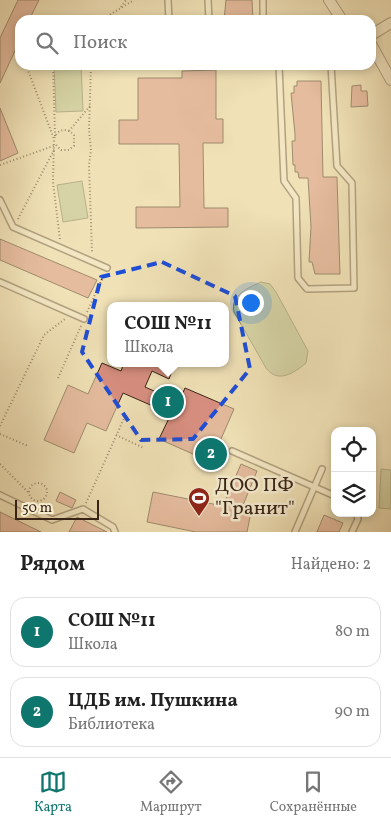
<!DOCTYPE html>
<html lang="ru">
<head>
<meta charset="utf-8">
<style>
	:root { --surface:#fff; --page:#f2f2f2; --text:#222; --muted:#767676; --line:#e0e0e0; --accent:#0f766e }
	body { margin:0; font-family:Vollkorn,serif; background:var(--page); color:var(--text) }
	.controls { position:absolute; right:15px; bottom:15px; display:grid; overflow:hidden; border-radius:10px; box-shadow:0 2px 8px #0003 }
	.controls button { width:45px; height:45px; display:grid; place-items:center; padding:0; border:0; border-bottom:1px solid var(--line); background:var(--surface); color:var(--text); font:25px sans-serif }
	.scale { position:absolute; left:15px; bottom:12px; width:84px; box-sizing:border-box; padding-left:5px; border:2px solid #392416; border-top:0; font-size:14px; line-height:18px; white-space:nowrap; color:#392416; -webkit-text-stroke:4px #f5ecd0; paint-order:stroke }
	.you { position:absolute; left:250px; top:302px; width:18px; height:18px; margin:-12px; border:4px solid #fff; border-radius:50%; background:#1a73e8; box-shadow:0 0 0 8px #1a73e833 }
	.badge { display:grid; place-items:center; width:32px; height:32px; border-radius:50%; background:var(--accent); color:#fff; font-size:16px; font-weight:700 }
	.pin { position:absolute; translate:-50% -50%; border:2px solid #fff; box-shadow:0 1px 5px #0006 }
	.popup { position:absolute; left:107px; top:302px; width:122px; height:65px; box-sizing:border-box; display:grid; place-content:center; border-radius:10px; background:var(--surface); filter:drop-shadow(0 1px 4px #0005); font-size:16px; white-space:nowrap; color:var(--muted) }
	.popup b { font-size:19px; color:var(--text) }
	.popup::after { content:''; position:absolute; left:50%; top:100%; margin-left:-10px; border:10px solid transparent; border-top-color:var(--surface) }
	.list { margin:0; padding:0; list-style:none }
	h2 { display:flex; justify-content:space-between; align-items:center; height:65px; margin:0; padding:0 20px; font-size:21px }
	h2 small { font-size:16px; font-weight:400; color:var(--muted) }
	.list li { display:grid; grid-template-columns:32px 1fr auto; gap:15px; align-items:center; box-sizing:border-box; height:70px; margin:0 10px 10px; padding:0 10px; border:1px solid var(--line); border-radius:15px }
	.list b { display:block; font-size:19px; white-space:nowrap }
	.list p { margin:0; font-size:16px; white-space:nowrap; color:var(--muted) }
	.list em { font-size:16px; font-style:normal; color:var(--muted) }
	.icon { flex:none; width:28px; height:28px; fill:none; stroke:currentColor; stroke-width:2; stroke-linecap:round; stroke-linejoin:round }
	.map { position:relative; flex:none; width:391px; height:532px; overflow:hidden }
	.search { position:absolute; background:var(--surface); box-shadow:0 2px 8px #0003; left:15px; right:15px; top:15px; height:55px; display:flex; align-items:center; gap:12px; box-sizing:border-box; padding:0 18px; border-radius:15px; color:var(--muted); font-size:19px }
	.sheet { height:225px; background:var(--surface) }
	nav { display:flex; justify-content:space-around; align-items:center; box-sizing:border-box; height:70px; border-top:1px solid var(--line); background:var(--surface); font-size:14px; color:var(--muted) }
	nav a { display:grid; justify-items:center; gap:2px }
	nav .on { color:var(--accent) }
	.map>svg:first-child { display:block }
	.green { fill:#b5c492; stroke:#777454 }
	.building { fill:#d88f80; stroke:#392416 }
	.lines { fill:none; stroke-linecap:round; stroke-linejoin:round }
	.service-casing { stroke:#67533e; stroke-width:8 }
	.minor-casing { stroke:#67533e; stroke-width:12 }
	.path { stroke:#392416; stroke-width:2; stroke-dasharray:1 2.5; stroke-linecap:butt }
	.service { stroke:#f5ecd0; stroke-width:5 }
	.minor { stroke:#f5ecd0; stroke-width:10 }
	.marked { fill:none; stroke:#1d4ed8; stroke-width:4; stroke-dasharray:10 6; stroke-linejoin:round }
	.labels { text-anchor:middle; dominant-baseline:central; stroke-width:5; stroke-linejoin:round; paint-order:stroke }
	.poi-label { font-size:20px; fill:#392416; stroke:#f5ecd0; text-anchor:start }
</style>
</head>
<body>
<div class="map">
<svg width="391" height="532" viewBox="0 0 391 532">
	<rect width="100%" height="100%" fill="#f0e1b7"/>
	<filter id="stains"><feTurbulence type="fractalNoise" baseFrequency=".004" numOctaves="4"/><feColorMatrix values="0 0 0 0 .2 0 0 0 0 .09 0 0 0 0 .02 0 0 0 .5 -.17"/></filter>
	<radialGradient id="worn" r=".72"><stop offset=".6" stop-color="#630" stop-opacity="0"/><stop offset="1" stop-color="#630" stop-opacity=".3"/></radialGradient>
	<path class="green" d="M54,65H81L83,111L56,112Z
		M82,181L88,218L63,222L57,185Z
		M261,282L270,284L276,292L308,351L306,363C294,373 278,384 266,368L234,312C230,295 248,288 261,282Z
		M381,469L391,470V509L379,508Z"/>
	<path class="building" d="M18,0H39L29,20H20V40L0,83V38Z
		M226,0H252L253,20H224Z
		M216,70V119H223V143H203L204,208H228V227L136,228V207H180L179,144H119V120H138V78H182V71Z
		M297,81H321L323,177H337L340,274H315L312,262H309L311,227L308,178H299L298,172H295V165H293L292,141H295V134L291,93H294V86H297Z
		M361,85V91H367L368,106L351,107L352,86Z
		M0,108L18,153L0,161Z
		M0,239L97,280L88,298L0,260Z
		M102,363L121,371L124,363H175L169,379L152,371L145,387L179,402L185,388L234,409L211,462L159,439L171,414L123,393L106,431L87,423L74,453L44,440L68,385L88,394Z
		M241,464L257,471L241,510L251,512L247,532H196L147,522L153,492L223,506Z
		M60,492L76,500L72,508L56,501Z
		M0,512L41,532H0Z
		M324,515L343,523L339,532H317Z
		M77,517L107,532H69Z"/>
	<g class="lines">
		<g class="service-casing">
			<path id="service" d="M168,0L169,20
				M208,0L209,20
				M263,0V20
				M170,65V66
				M279,65L284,181L296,198L298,278L307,289L354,288L352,183L337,166L331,65
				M0,200L13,227L107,268
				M0,282L84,319
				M232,451L335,496
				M0,495L52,520L83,509L113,527L115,532
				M295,532L322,469
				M352,532L358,519L356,513"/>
		</g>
		<g class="minor-casing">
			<path id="minor" d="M329,0L342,20
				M371,35L391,23
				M371,44L391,80"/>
		</g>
		<path class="path" d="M121,7L126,0
			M101,20L134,0
			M26,65L54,139
			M53,65L55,136
			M91,65L89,130L91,150L89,165L92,252
			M69,131L90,106
			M56,145L61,150H68L74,146V135C67,127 57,129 54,139L53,182L60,240
			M0,165L56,145
			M18,219L55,148
			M87,312L104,275
			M58,378L81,326
			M0,426L44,335L65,319
			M0,434L28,446
			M116,435L144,448
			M0,464L28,492
			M29 492a9 9 0 1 1 18 0a9 9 0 1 1-18 0Z
			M86,503L126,414"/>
		<use href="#service" class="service"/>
		<use href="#minor" class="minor"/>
	</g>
	<path d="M0 0H391V532H0ZM162,262L235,296L250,369L193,439L141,440L82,352L101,277Z" fill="#f0e1b7" fill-opacity=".55" fill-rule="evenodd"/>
	<path class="marked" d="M162,262L235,296L250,369L193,439L141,440L82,352L101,277Z"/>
	<defs>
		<g id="stadium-pin" transform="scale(1.125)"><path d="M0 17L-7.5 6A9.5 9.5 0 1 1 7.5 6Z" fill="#8f2418" stroke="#f5ecd0"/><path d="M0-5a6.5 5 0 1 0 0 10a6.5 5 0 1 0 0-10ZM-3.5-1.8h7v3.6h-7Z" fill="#fff"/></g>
	</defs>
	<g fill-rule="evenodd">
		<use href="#stadium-pin" x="199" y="498"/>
	</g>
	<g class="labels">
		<g class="poi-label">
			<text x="215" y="486">ДОО ПФ<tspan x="215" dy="23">"Гранит"</tspan></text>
		</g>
	</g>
	<rect width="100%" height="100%" filter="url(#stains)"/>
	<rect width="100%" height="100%" fill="url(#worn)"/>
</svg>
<div class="controls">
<button><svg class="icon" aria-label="locate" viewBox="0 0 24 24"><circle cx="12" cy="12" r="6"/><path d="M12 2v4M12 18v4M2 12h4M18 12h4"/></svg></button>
<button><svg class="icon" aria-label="layers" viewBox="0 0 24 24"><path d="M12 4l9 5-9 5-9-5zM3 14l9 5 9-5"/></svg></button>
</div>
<div class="scale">50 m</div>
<div class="you"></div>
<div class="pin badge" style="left:168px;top:402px">1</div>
<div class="popup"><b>СОШ №11</b>Школа</div>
<div class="pin badge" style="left:211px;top:454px">2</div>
<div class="search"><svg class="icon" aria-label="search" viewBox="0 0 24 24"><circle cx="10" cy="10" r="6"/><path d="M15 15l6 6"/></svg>Поиск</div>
</div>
<section class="sheet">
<h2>Рядом<small>Найдено: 2</small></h2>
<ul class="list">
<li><span class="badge">1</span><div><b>СОШ №11</b><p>Школа</p></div><em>80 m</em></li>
<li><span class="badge">2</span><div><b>ЦДБ им. Пушкина</b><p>Библиотека</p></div><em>90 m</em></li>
</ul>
</section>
<nav>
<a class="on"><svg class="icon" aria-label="map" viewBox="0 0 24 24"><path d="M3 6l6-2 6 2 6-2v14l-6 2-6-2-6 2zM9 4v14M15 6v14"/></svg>Карта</a>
<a><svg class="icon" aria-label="directions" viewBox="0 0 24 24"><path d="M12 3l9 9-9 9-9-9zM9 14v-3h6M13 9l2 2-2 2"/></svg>Маршрут</a>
<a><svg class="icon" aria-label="saved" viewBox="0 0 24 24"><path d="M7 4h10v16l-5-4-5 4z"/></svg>Сохранённые</a>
</nav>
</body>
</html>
